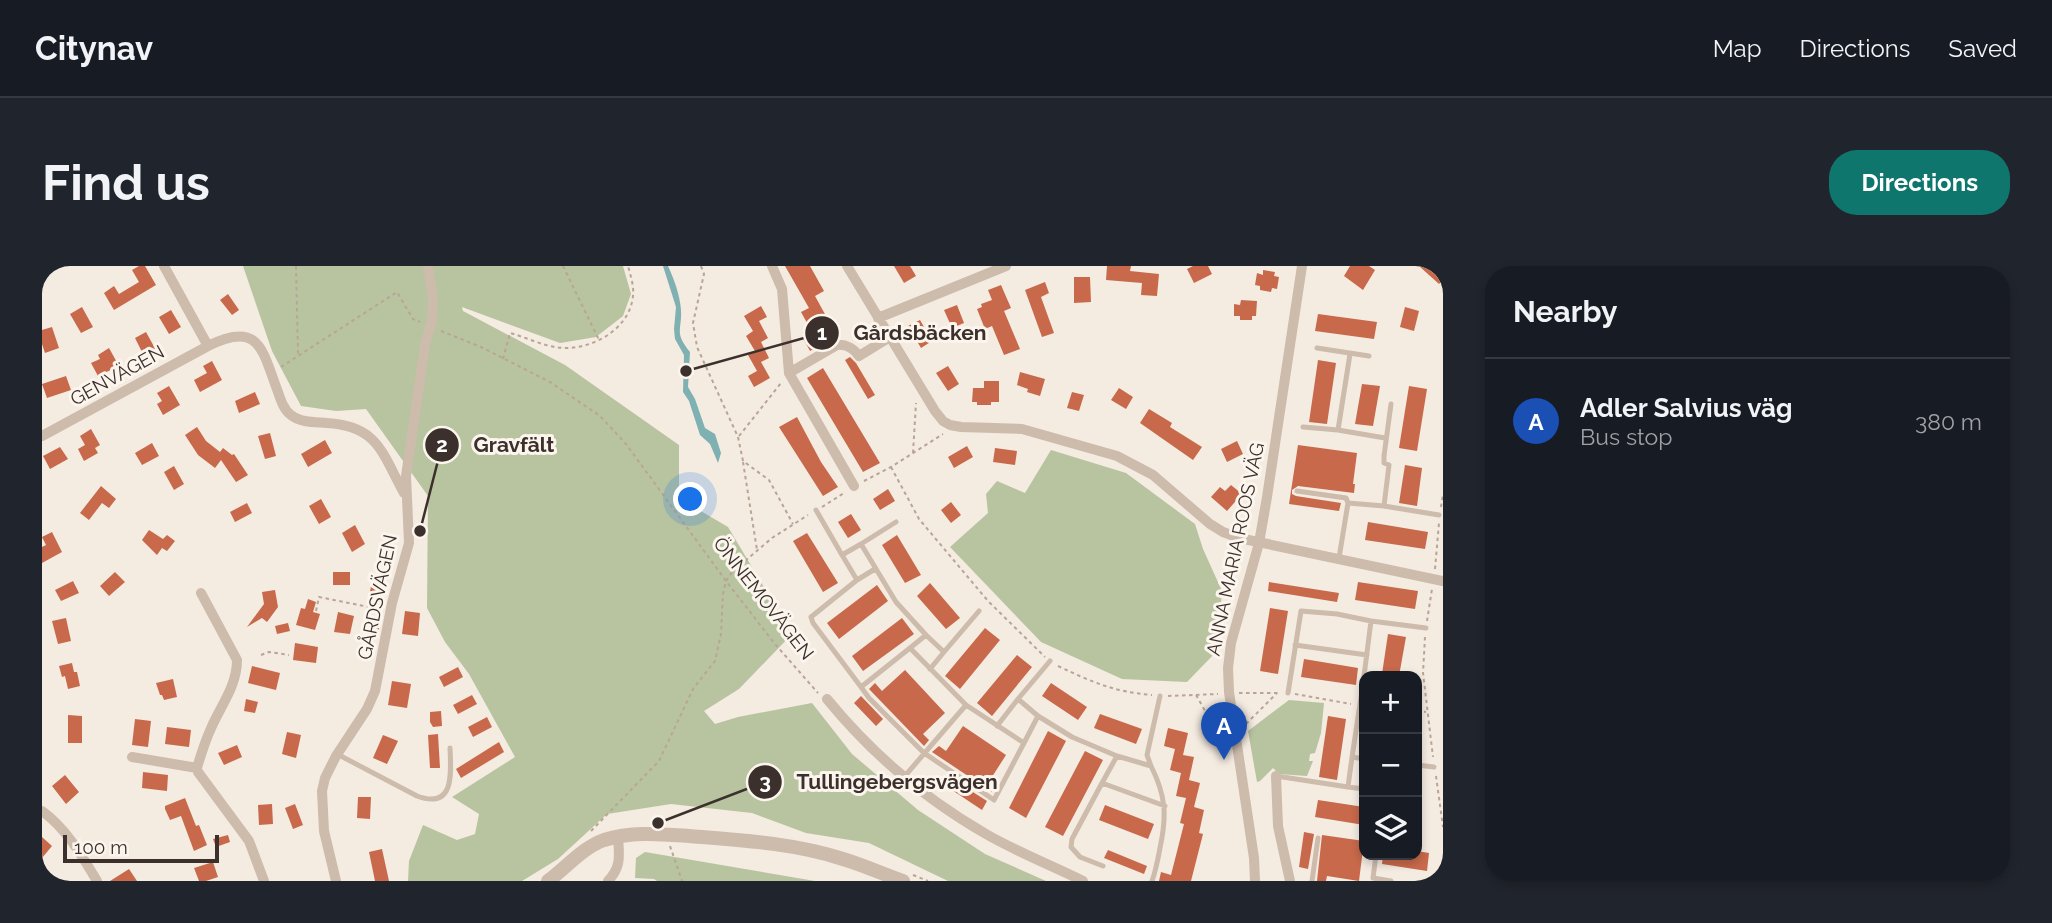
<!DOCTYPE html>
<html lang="en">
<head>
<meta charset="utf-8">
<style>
	:root { --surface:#171b24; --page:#20242c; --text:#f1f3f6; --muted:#9ea1a6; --line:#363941; --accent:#0f766e }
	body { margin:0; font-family:Raleway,sans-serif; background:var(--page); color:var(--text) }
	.controls { position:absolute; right:21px; bottom:21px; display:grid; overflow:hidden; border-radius:14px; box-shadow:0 4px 10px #0003 }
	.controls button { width:63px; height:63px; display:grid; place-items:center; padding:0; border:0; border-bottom:2px solid var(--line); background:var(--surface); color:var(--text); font:35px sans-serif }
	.scale { position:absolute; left:21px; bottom:18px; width:156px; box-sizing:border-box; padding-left:7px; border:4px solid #3b302b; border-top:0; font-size:19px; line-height:24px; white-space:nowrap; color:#3b302b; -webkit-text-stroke:5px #fbf5ee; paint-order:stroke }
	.you { position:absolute; left:649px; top:234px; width:24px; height:24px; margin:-18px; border:5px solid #fff; border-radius:50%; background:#1a73e8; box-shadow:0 0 0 10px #1a73e833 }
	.badge { display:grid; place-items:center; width:46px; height:46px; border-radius:50%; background:var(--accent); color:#fff; font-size:23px; font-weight:700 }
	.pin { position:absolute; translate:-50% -58px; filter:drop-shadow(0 2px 4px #0008) }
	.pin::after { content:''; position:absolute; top:37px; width:24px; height:21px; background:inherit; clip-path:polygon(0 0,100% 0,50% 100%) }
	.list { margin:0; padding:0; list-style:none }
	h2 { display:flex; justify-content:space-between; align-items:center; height:91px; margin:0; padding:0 28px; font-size:30px }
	h2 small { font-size:23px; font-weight:400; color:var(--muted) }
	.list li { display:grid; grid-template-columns:46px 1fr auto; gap:21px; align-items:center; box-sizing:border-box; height:126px; padding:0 28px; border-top:2px solid var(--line) }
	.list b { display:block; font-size:26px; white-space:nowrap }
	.list p { margin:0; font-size:23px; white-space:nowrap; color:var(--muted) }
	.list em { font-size:23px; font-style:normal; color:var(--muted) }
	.icon { flex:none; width:38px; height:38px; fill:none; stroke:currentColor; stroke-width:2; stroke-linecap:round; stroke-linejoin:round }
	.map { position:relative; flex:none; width:1401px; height:615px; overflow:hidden; border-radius:28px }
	header { display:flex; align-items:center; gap:42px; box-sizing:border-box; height:98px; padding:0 35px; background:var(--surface); border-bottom:2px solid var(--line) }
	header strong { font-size:33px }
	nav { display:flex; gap:38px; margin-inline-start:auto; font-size:24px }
	.intro { display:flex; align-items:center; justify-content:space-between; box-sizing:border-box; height:168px; padding:0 42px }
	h1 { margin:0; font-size:49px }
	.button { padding:18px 32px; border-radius:28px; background:var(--accent); color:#fff; font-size:24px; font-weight:700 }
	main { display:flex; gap:42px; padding:0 42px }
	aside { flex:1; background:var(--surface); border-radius:28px; box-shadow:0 4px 10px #0003 }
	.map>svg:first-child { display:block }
	.green { fill:#b8c4a0 }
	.water { fill:#7fb0b2 }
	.building { fill:#c8694b }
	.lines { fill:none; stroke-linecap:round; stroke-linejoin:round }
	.path { stroke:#b9a596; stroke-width:2; stroke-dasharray:3.5 3.5; stroke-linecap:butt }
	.service { stroke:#cdbbac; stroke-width:5 }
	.minor { stroke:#cdbbac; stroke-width:10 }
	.tertiary { stroke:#cdbbac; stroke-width:14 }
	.labels { text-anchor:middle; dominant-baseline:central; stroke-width:6; stroke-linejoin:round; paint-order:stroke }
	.street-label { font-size:19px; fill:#3b302b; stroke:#fbf5ee }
	.leader { fill:none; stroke:#3b302b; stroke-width:2.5 }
	.callout-dot { fill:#3b302b; stroke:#fbf5ee; stroke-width:2.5 }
	.mark-label { font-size:21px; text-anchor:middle; font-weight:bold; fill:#fff }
	.callout-label { font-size:21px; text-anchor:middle; font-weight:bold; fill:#3b302b; stroke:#fbf5ee; stroke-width:6; stroke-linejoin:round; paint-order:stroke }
</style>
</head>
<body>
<header>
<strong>Citynav</strong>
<nav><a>Map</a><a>Directions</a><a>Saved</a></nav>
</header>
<div class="intro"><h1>Find us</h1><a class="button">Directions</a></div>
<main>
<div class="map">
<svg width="1401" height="615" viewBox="0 0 1401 615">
	<rect width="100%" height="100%" fill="#f4ebe1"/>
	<path class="green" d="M201,0H581L589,28L581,50L554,71L518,77L420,41L421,45L523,99L637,179V221L635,231L686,261L750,368L697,423L662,445L673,458L696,451L770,437L810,488L876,544L943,588L1004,615H906L827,577L764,567L710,547L629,538L565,548L516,593L480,615H366L367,595L381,559L415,574L433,568L437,548L410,531L473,491L427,408L403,376L385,342L386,230L324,143L294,145L259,140L230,85Z
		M1009,184L1084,207L1153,258L1161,283L1180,325L1175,385L1145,416L1080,413L999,376L908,281L946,247L944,228L955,215L983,227Z
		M1247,434L1282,437L1279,467L1273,487L1268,488L1267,495H1271L1265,510L1237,508L1231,502L1218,515L1215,516L1206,465Z
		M603,586L773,615H774H615L612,613L593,612L594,592Z"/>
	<path class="water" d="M621,0H626C632,13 638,29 639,44C640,65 632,66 648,86L646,121L653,133L663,162L673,168L679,187L676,197L668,178L658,169L647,135L641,126L642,89L633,73L632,63L634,41Z"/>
	<path class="building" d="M97,0H103L114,19L72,44L62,27L72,20L77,28L97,16L90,4Z
		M743,0H768L782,25L773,30L784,50L775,55L786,75L768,85L761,72L770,66L759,46L767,42Z
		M852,0H868L874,10L862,17Z
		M1065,0H1089L1088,5L1117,8L1115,30L1099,29L1100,17L1064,14Z
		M1151,0H1166L1170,8L1152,17L1145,3Z
		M1308,0H1327L1333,4L1321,24L1302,10Z
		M1377,0H1401V14L1397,18Z
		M1221,4L1233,6L1232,10L1237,11L1235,23L1230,22L1229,26L1218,24V20L1213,19L1215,7L1221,9Z
		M1032,11H1048L1049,36L1032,37Z
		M1003,16L1007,27L999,31L1012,67L1000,71L983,24Z
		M959,19L969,42L962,45L978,83L962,89L950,60L943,63L935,43L940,41L939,38L950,34L946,24Z
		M186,28L197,44L190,49L178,34Z
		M1199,34L1215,35L1214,50H1210V54H1198V50H1192V38L1198,39Z
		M915,39L922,57L910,62L902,44Z
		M719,40L725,51L717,55L726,72L719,76L727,92L719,96L728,112L712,121L706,110L715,105L706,89L713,85L704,70L711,65L702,50Z
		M40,41L51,61L39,67L28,48Z
		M1363,41L1377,45L1372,65L1358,61Z
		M129,44L139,61L127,68L117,51Z
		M1276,48L1335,56L1332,73L1273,65Z
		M878,54L890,75L879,82L866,60Z
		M10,61L17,82L3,87L0,78V64Z
		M104,66L115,86L103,92L93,72Z
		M67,82L77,100L56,110L49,97L58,93L56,89Z
		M808,91L814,97L833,129L826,133L803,94Z
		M1276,94L1294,97L1285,158L1267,156Z
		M170,95L180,114L158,126L152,114L165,107L161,100Z
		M906,100L917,118L906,125L894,107Z
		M781,102L838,197L821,206L765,112Z
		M978,106L1003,113L998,130L985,126L986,123L975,119Z
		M24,110L29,124L5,132L0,118Z
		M942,115H957V136H949V139H935V136H930L931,122H942Z
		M1320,118L1338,120L1331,160L1313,158Z
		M127,120L138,139L121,149L115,138L120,135L115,127Z
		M1367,120L1385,123L1375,185L1357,182Z
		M1077,122L1091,131L1084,143L1069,134Z
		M213,126L218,138L197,147L193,135Z
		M1030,126L1042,129L1037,145L1025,142Z
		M1107,143L1130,157L1128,161L1160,181L1151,194L1098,157Z
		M755,151L779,196L796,221L781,230L737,161Z
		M155,161L164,175L178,186L181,182L190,189L192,188L206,209L194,216L179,194L173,202L156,189L143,169Z
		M49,163L58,179L53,182L56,187L42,195L36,183L43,179L38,170Z
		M228,167L234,190L223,193L216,170Z
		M283,174L290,187L266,201L259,188Z
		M1195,175L1201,188L1185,196L1179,183Z
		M110,177L117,190L100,199L93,187Z
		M1256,179L1315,187L1311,218H1313L1312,227L1256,220L1250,224V228L1254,230L1299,237L1297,245L1247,238Z
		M925,180L931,191L912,202L906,191Z
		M18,181L26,193L8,203L1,190Z
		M953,182L975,185L973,199L951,196Z
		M1363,199L1380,202L1375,240L1357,237Z
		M132,200L142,218L132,224L122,206Z
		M1189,219L1200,228L1185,245L1169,231L1178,221L1183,225Z
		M59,220L74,233L67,242L60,237L47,254L38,247Z
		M846,223L853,235L838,244L831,233Z
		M279,233L289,251L277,258L267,240Z
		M909,236L919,249L909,257L899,244Z
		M205,237L210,247L193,256L188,246Z
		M809,248L819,264L806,272L796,256Z
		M1326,256L1386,266L1383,283L1323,274Z
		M313,259L323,278L310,286L300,267Z
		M107,264L121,273L125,269L133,275L125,285L120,282L115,289L100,274Z
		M10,266L20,286L0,297V281L4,279L0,271Z
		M765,267L796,317L781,326L751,275Z
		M855,269L879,309L863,317L840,279Z
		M73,306L83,316L67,330L58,320Z
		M291,306H308V319H291Z
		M31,315L37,327L19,335L13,324Z
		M1227,316L1297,327L1295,336L1226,325Z
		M1316,316L1376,325L1373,343L1313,334Z
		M888,317L918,352L904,363L875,330Z
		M835,319L846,335L797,373L785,357Z
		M329,320L340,323L337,339L326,337Z
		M233,324L236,341L225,356L220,352L205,361L222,338L220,326Z
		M266,333L274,336L271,346L278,348L273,364L254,359L259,342L263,343Z
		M1228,342L1246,345L1236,408L1218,405Z
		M363,345L378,347L376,370L360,368Z
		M296,346L312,350L308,368L292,366Z
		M24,352L29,375L16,378L10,355Z
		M860,352L872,368L821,405L810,390Z
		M246,357L248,365L235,368L233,360Z
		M328,361L337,362L335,373L326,372Z
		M943,362L958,374L918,423L903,410Z
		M1346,368L1364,371L1357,410L1340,408Z
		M253,377L276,381L274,397L251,394Z
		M975,389L990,401L950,450L935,437Z
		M1262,393L1316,402L1314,419L1259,411Z
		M30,397L32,406H35L38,420L26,423L23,410L20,411L17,400Z
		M210,400L238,407L234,424L206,417Z
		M416,401L421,411L402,421L397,411Z
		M863,404L903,447L881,468L887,474L882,480L827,423L833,417L840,425Z
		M131,413L135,431L122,434L120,429H118L114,417Z
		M350,415L369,418L365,442L346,439Z
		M1009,417L1045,441L1036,454L1000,430Z
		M430,429L435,438L416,448L411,439Z
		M819,430L841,453L834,460L812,437Z
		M204,433L216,436L213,447L202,445Z
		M399,445L400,460L391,461L388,456V446Z
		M1058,448L1100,463L1094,478L1052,462Z
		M26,449L40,450V477H26Z
		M1286,450L1304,453L1295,514L1277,511Z
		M445,451L450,461L431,471L426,461Z
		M93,453L109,455L106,481L90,479Z
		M921,460L964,489L948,514L954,518L950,526L890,486L897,480L904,485Z
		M125,461L149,464L147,481L123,478Z
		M1126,462L1146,467L1141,489L1152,491L1147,514L1158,517L1152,541L1162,544L1157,567L1161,568L1149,615H1117L1119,606L1129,609L1142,558L1138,557L1144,532L1134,530L1139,507L1128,504L1133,483L1122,480Z
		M1006,465L1024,475L984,552L967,542Z
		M245,466L259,469L254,492L240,488Z
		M396,468L398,502H388L386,469Z
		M341,469L356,475L345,498L331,492Z
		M457,476L462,486L419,512L414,503Z
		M195,479L200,491L182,499L176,487Z
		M1043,485L1061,494L1021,570L1003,561Z
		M101,506L126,509L125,525L100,522Z
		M23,509L37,526L24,538L10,520Z
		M912,514L945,535L940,544L907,522Z
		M316,531H329L328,553L315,552Z
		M143,532L154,560L157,559L165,579L152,585L139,550L128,554L123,543V540Z
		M1276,534L1322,541V559L1273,551Z
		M230,538L231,558L217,559L216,539Z
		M253,538L261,559L251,563L243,542Z
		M1063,539L1112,558L1106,573L1057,554Z
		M1262,566L1272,568L1266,603L1257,601Z
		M186,569L188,576L174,581L171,573Z
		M1280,569L1322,575L1317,615L1285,610L1284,615H1275Z
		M0,571L10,580L0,592Z
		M340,583L347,615H333L327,586Z
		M1066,584L1105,600L1102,608L1062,592Z
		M1375,585L1387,587L1385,605L1340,598L1341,589H1375Z
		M171,596L176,611L164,615H157L152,602Z
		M87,603L95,615H68Z"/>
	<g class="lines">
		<path class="path" d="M254,0L256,89
			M521,0L557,74
			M659,0L662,8L651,57L655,81L696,171L701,195L727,214L751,258
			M399,65L439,81L508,116L558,150L584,178L684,315L733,378L776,427
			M461,93L468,67C487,72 506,83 527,82C559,80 594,57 591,21C590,14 588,7 586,0
			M239,101L355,26L371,53L378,56
			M697,170L739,117
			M871,187L874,137
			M701,196L715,284
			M849,201L877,253L946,335L1003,391
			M822,215L849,201L901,168
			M780,241L802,227
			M1399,241L1401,228
			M1393,303L1397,257
			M274,345L277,331L337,343
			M1385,355L1390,323
			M1383,371L1381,407L1391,491
			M219,389L227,386L247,389
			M1016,400C1050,416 1072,426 1110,429
			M1197,427H1237
			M1253,428L1309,438
			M1154,429L1170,457L1182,471
			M1126,430L1176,428
			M1375,445L1384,446
			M1204,458L1235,427
			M1394,510L1401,561
			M549,565L617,495L651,423L673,395L679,368L681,328L684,315L691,305L730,272L766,249
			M628,580L640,615
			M871,609L886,615"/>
		<path class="service" d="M1275,82L1327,90
			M1308,88L1296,164L1343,172
			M1261,161L1296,164
			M1255,225L1304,232L1306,237
			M1342,240L1347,199L1342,197V190L1349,138
			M774,244L800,289L819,278L854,336L884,369L868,382L924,439L982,477L996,450L1030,471L1075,490L1060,517L1123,540
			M819,278L854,256
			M800,289L815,314L833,303
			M1297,292L1306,237L1342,240L1397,249
			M815,314L769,351L771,357L819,421L868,382
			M1329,355L1384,362
			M884,369L902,386L888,403
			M1253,379L1325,389
			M902,386L937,345
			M1322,412L1310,491L1322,493
			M819,421L827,432L882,487L952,534L982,477
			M1246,427L1259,345L1295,348L1329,355L1322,410
			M976,433L1008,395
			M955,460L976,433L996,450
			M295,488L375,530C413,544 409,507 408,482
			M1075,490L1109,500C1124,530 1125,549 1118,582C1116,593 1114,604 1110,615
			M1310,491L1306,521L1322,523
			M1375,499L1392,501
			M1109,500L1105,489L1118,430
			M1234,510L1306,521
			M862,511L924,439
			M1060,517L1030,573L1029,581L1038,591L1061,600
			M1334,589L1331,612L1349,615
			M1270,615L1276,572"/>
		<path class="minor" d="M122,0L166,80C218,54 220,84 236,126C239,135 242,144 249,149C259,157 274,156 285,157C337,160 340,188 362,227
			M730,0L740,23L747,107L795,79C804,78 812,83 817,90L848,71
			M805,0L893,145L901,155L908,159L919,161L980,163L1075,190L1111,209L1168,258L1181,266L1197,272L1401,315
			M836,52L964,0
			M747,107L812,220
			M0,170L166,80
			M785,433C830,488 883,533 944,568C975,586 1009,599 1041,615
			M90,491L155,502L156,506L207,575L222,615
			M155,502C159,488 164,473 170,460C180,438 195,419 195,394L159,327
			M1234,510L1236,560L1248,615
			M0,545C24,562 40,590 55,615
			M294,615L282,565L280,525L283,512L294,490L325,443L333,425L350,337L367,277L364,210L383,79L390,55L391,34L386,0
			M566,615C580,600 577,589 576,571
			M1213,615L1212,592L1187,426L1186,402L1189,377L1217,277L1225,231L1260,0"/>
		<path class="tertiary" d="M506,615C525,601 540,582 562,574C590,565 619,568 647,570C698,574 752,577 801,593C821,599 841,608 861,615"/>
	</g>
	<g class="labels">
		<g class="street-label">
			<text transform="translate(75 109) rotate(-29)">GENVÄGEN</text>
			<text transform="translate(1193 283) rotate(-78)">ANNA MARIA ROOS VÄG</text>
			<text transform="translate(335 331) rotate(-78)">GÅRDSVÄGEN</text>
			<text transform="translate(722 332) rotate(52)">ÖNNEMOVÄGEN</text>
		</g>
	</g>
	<path class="leader" d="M644 105L780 67M378 265L400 179M616 557L723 516"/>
	<g class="callout-dot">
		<circle cx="644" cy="105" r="7"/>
		<circle cx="378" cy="265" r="7"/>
		<circle cx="616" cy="557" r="7"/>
		<circle cx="780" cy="67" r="18"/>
		<circle cx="400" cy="179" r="18"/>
		<circle cx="723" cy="516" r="18"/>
	</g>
	<g class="mark-label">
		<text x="780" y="74">1</text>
		<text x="400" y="186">2</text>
		<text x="723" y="523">3</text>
	</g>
	<g class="callout-label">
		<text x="878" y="74">Gårdsbäcken</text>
		<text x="472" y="186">Gravfält</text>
		<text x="855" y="523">Tullingebergsvägen</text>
	</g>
</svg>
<div class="controls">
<button>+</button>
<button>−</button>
<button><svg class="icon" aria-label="layers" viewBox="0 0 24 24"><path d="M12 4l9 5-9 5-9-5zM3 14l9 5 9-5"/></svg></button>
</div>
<div class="scale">100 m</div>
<div class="you"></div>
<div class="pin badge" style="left:1182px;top:494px;background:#1a4fb4">A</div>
</div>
<aside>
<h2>Nearby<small></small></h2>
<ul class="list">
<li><span class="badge" style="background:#1a4fb4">A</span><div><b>Adler Salvius väg</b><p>Bus stop</p></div><em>380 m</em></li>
</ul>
</aside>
</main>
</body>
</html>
